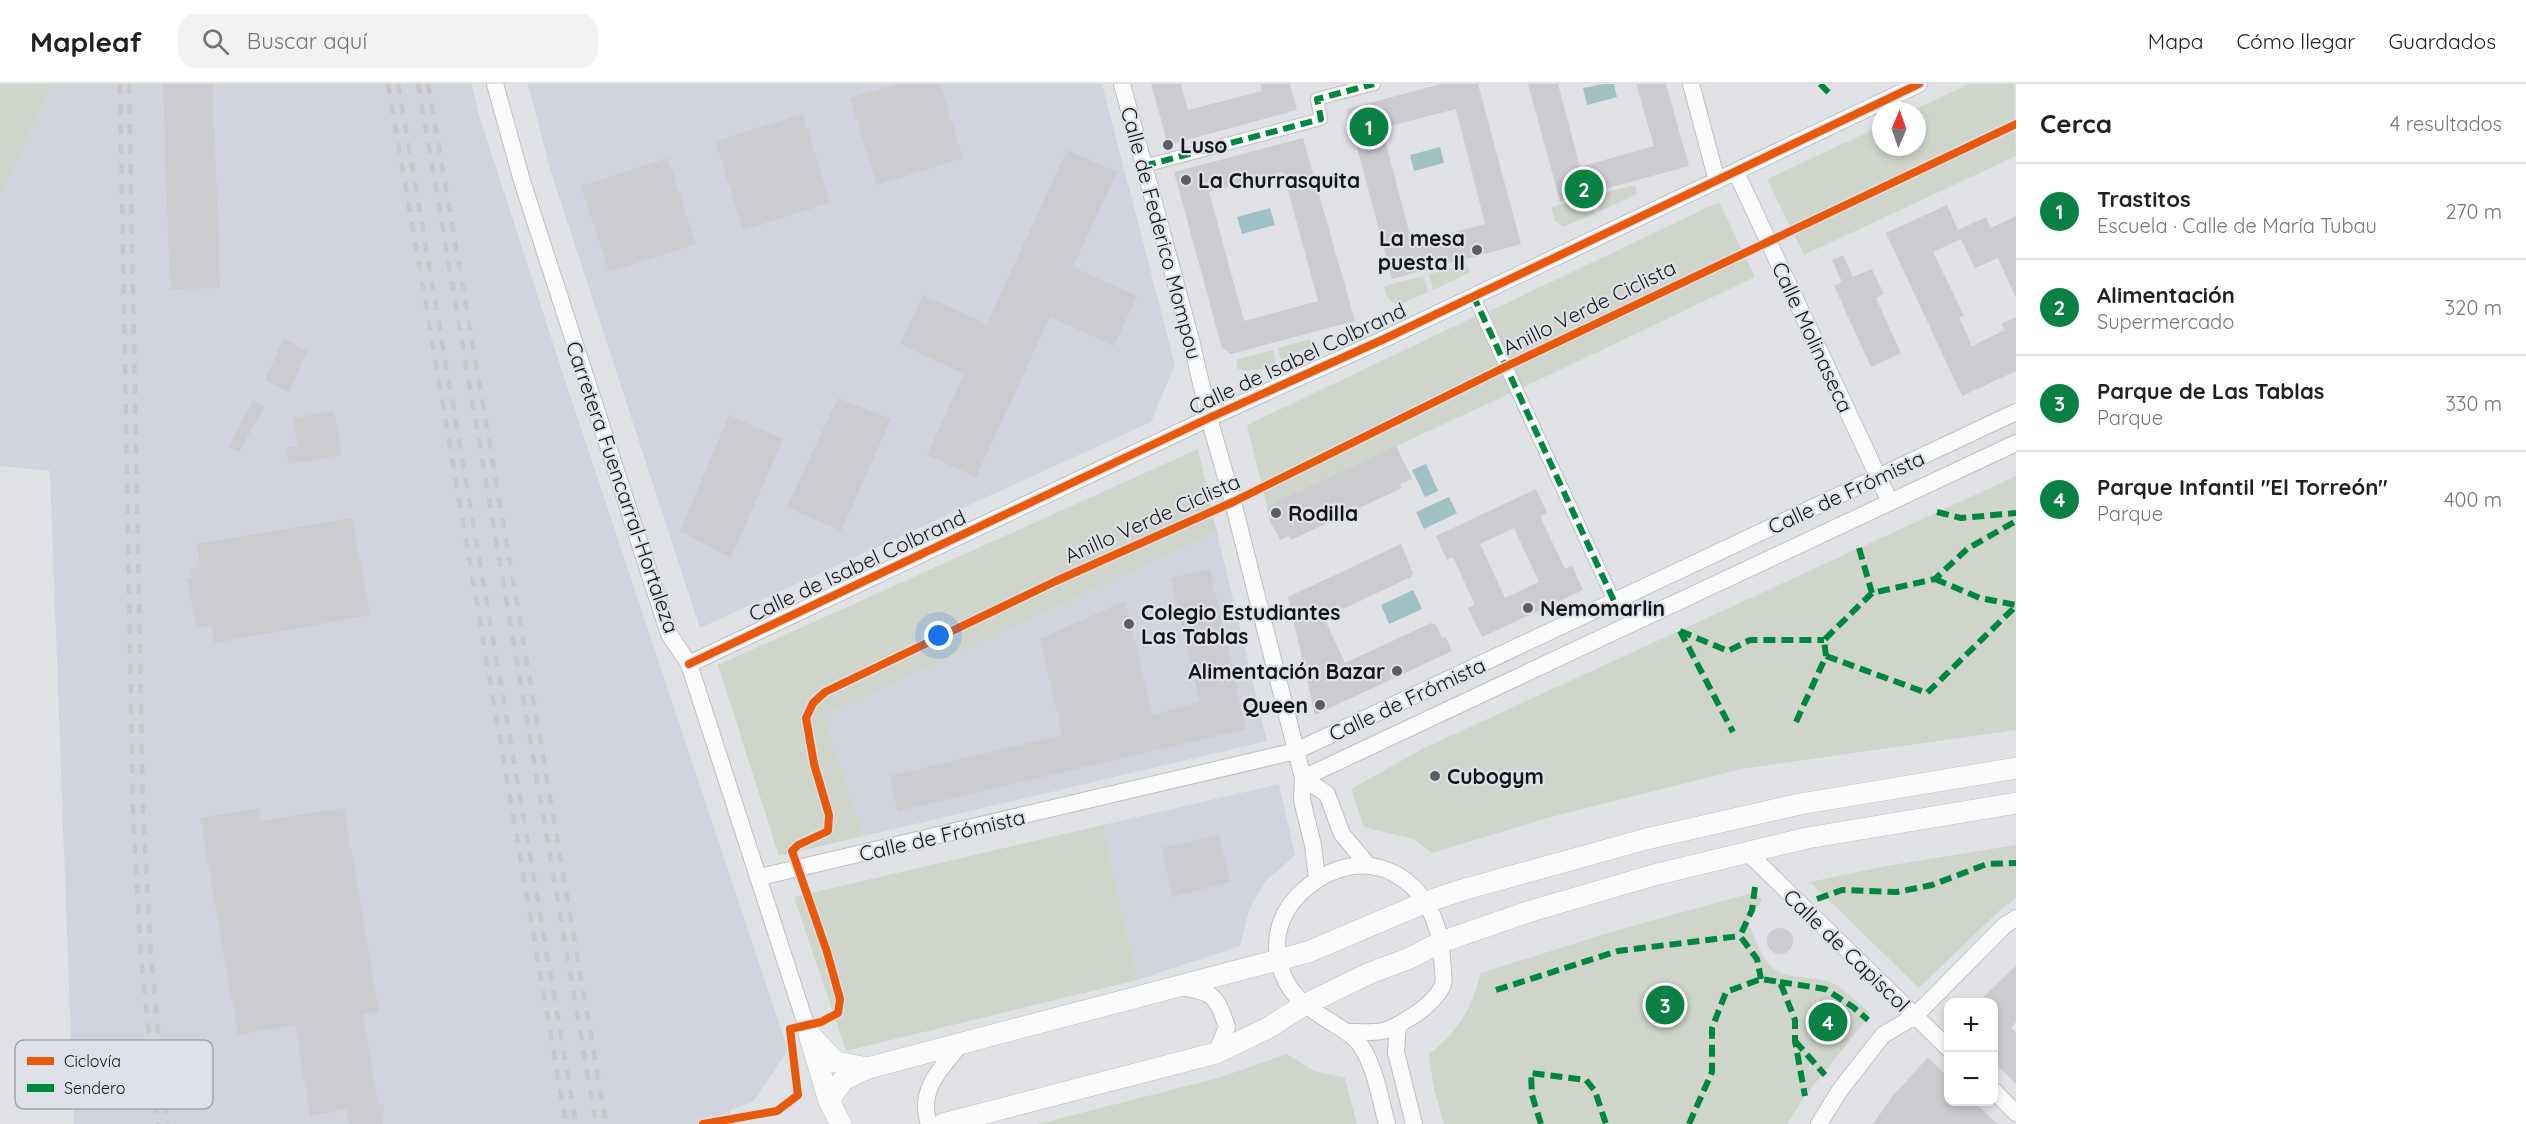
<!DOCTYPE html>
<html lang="es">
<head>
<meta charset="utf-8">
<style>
	:root { --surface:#fff; --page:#f2f2f2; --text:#202124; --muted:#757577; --line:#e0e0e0; --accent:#0b8043 }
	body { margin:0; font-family:Quicksand,sans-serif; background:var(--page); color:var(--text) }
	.controls { position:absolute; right:18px; bottom:18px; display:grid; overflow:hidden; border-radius:12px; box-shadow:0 3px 9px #0003 }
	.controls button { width:54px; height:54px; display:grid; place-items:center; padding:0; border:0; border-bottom:2px solid var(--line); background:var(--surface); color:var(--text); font:30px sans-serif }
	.compass { position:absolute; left:1872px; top:18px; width:54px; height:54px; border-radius:50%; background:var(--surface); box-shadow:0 3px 9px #0003; rotate:2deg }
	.you { position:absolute; left:939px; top:552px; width:21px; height:21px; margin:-15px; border:4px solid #fff; border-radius:50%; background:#1a73e8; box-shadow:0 0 0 9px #1a73e833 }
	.badge { display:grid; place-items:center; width:39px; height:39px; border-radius:50%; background:var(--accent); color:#fff; font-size:20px; font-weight:700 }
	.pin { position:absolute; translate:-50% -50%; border:3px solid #fff; box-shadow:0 2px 6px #0006 }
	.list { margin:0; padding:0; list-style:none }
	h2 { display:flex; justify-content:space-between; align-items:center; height:78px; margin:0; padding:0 24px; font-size:26px }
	h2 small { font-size:20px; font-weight:400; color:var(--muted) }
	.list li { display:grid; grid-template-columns:39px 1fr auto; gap:18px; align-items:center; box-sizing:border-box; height:96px; padding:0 24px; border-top:2px solid var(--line) }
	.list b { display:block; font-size:22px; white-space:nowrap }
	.list p { margin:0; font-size:20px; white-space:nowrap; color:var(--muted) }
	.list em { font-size:20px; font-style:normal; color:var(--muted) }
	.icon { flex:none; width:33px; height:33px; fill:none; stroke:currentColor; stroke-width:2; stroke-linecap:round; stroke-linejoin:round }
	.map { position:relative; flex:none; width:2016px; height:1040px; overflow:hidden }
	header { display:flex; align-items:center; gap:36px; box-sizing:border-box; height:84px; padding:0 30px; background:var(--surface); border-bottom:2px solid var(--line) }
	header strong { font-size:28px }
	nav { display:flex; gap:33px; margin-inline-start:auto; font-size:21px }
	.search { width:420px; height:54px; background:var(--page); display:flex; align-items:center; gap:15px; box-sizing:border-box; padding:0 21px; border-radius:18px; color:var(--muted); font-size:22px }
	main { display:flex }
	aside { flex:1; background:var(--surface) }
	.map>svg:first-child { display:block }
	.built { fill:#d1d4dd }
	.green { fill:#d0d5cb }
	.water { fill:#a1c0c4 }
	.building { fill:#cccbcf; fill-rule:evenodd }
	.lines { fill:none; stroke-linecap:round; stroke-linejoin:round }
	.pedestrian-casing { stroke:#bebfc2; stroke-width:14 }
	.minor-casing { stroke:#bebfc2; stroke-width:18 }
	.tertiary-casing { stroke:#bebfc2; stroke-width:22 }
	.pedestrian { stroke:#fafbfb; stroke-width:12 }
	.minor { stroke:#fafbfb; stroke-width:16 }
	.tertiary { stroke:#fafbfb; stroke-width:21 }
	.rail { stroke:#c8c8c9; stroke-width:4.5; stroke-dasharray:10 10; stroke-linecap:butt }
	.quiet { stroke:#00873e; stroke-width:6; stroke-dasharray:12 6; stroke-linecap:butt }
	.cycleway-casing { stroke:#dfe1e8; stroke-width:11 }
	.cycleway { stroke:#e8590c; stroke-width:8 }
	.poi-dot { fill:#5c5d5f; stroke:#dfe1e8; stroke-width:2 }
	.labels { text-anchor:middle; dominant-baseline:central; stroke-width:4.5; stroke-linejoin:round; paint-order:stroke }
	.poi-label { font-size:21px; font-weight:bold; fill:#141517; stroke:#dfe1e8; text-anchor:start }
	.street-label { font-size:21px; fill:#141517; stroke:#dfe1e8 }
	.key { fill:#dfe1e8; stroke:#a2a4a9; stroke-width:1.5 }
	.key-label { font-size:16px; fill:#141517 }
</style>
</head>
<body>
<header>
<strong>Mapleaf</strong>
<div class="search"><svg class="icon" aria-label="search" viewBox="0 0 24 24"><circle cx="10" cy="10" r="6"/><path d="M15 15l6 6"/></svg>Buscar aquí</div>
<nav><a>Mapa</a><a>Cómo llegar</a><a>Guardados</a></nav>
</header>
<main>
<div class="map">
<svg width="2016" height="1040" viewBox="0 0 2016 1040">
	<rect width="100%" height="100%" fill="#e1e2e6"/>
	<path class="built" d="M52,0H472L479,31L562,287L788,966L753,1018L730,1026L733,1040H74L50,387L0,382V115Z
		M528,0H1102L1175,281L1151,338L700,544L551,88Z
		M1217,448L1267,657L864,752L824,632Z
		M1279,700L1295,771L1265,798L1249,826L1240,862L1137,896L1103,741Z"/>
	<path class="green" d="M0,0H52L0,115Z
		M1969,0H2014L2016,72L1804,171L1767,95L1881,42V63H1917V27H1912Z
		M1635,101L1637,110L1600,127L1596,111Z
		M1590,113L1595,129L1564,143L1555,137L1551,123Z
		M1719,118L1755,193L1522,304L1488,228Z
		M1467,180L1470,188L1433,206L1429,190Z
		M1423,192L1428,208L1399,221C1389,218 1386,211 1384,202Z
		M1476,232L1511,309L1267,422L1247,341Z
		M1310,255L1312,262L1281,277L1278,264Z
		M1273,266L1276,279C1263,285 1253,289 1238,285L1236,279L1238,275Z
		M1198,365L1217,448L824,632L864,752L779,772L718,581Z
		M2016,392V646L1741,685L1551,733L1432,769L1413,755L1364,743L1351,705L1424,664Z
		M1103,741L1137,896L846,967L794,813Z
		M2016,761V814L1999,827L1919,904L1810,798L1886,782Z
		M1755,808L1762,816L1748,838C1757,856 1762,883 1784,890C1800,895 1818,892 1834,900C1847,907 1859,920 1871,930L1805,1012L1787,1040H1444L1433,1001L1429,970C1459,947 1471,925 1481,889L1611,848Z
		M1287,970L1314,987L1345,994L1357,1040H1038L1218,994Z"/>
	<path class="water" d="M1603,0H1614L1617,13L1587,21L1583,4Z
		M1440,63L1444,79L1414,87L1410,71Z
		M1270,124L1275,141L1242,150L1237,133Z
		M1426,380L1438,407L1425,413L1412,386Z
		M1449,413L1457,429L1424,445L1416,428Z
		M1413,506L1422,525L1389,540L1381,521Z"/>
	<path class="building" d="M163,0H213L220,204L170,205Z
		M896,0H940L963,74L877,101L850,14Z
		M1151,0H1181L1188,26L1262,7L1260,0H1290L1297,26L1168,61Z
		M1441,0H1478L1521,160L1392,195L1347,25ZM1456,25L1485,140L1412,159L1382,44Z
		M1528,0H1558L1580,83L1654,62L1636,0H1666L1689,82L1560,117Z
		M803,30L830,119L743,146L715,57Z
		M1303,54L1355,237L1231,270L1222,264L1174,88ZM1283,88L1318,217L1244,237L1209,108Z
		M1067,66L1117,88L1073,183L1137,212L1114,262L1050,233L976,393L927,371L964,290L900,260L923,211L987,240Z
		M668,74L696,160L609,188L581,102Z
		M1947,121L1958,146L1986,133L1991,144L2016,132V214L1998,174L1975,184L1961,155L1933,168L1964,232L1959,233L1972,262L2005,246L2001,240L2016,233V287L1962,312L1886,149Z
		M1843,171L1853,193L1872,185L1884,210L1876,214L1901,269L1871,283L1834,202L1842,198L1832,176Z
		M284,254L307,267L289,308L265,296Z
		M838,314L891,335L841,447L787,423Z
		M253,316L264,323L239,368L229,363Z
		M334,327L342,371L289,380L286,364L298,362L293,334Z
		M729,331L783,355L731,474L680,447Z
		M1396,362L1412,395L1400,400L1402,404L1357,425L1356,421L1333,432L1334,436L1291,456L1289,452L1280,456L1270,437L1267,422Z
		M1536,405L1547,429L1540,432L1565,485L1572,482L1583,506L1482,553L1468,524L1475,521L1453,473L1447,476L1436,452ZM1514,444L1539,498L1505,514L1480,460Z
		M352,434L370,531L215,559L211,541L196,544L187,494L192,493L191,484L200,483L197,460Z
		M1401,460L1413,489L1411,493L1324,534L1345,579L1431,539L1436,541L1442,554L1446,553L1452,567L1315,631L1288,513Z
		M1210,485L1246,645L898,727L889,692L1062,651L1040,555L1125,517L1153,631L1200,618L1171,494Z
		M259,724L261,737L344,724L379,927L363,930L378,1021L384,1020L383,1040H349L346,1025L310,1032L295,941L238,951L200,734Z
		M1219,751L1230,798L1172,813L1162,764Z
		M1767 857a13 13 0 1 1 26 0a13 13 0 1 1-26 0Z
		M2016,882V938L2011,944L2016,948V1000L1994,978V918H1978Z
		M1928,973L1948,993V1017H1973L1997,1040H1873L1892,1013Z"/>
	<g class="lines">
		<g class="pedestrian-casing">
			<path id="pedestrian" d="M1144,82L1321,35L1317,15L1374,0
				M1473,211L1615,519"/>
		</g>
		<g class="minor-casing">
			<path id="minor" d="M495,0L522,97L669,550L689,580L809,950
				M1122,0L1191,256L1209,334L1233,418L1303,694L1302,716L1313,761L1317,795
				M1691,0L1717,97
				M1736,88L1890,418
				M689,580L1209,334L1382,256L1919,0
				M1303,694L2016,359
				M1303,694L1327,710L1342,750L1367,780
				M1747,768L1948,964
				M760,793L1296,667L2016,328
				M1180,903C1214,908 1216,911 1227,943L1216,969
				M1398,941L1396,968L1414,1040
				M1347,948C1358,948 1372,949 1383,947C1393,945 1403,938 1411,933C1423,926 1437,914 1443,901C1445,894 1442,881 1442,874C1439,797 1368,751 1305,805C1284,822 1272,850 1279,878C1287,913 1309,924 1337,942C1346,947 1356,954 1361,962C1376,985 1380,1015 1387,1040
				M1994,1007L2016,1029
				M929,1040C917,1006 942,983 962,959
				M1819,1040L1840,1006L1883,951L1915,932L2005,841L2016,834"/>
		</g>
		<g class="tertiary-casing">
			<path id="tertiary" d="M809,950L829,1017L841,1040
				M811,952L836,978L868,984
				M829,1017L843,996L868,984L1308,868L1426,818L1462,806L1646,755L1800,720L2016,684
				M943,1040L1216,969L1268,944L1304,921L1370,889L1410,874L1441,858L1531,827L1654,791L1807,754L2016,719"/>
		</g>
		<use href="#pedestrian" class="pedestrian"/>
		<use href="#minor" class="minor"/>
		<use href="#tertiary" class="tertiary"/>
		<path class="rail" d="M120,0L133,727L141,873L158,1040
			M129,0L143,727L151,872L167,1040
			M388,0L566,1040
			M398,0L576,1040
			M418,0L596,1040
			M428,0L606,1040"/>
		<path class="quiet" d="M1820,0L1829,9
			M1144,82L1321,35L1317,15L1374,0
			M1473,211L1615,519
			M1937,428L1961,434L2016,429
			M1859,464L1872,509
			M1935,495L1980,514L2016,521
			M1680,547L1728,567L1750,556H1824
			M1680,547L1733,648
			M1826,572L1927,609L2016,522
			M1796,638L1826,572L1824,556L1872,509L1935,495L1967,465L2016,437
			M1755,803L1752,826L1740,852L1757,875L1761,895
			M1817,815L1842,806L1897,808L1932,801L1987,780L2016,779
			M1780,898L1825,905L1853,923L1868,936
			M1496,906L1618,867L1740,852
			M1795,957L1825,991
			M1541,1040L1532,1011L1531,989L1586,996L1595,1007L1606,1040
			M1689,1040L1712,988V944L1726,908L1761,895L1780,898L1795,936V957L1805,1012"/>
		<g class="cycleway-casing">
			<path id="cycleway" d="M689,580L1209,334L1382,256L1919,0
				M703,1040L777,1027L798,1011L790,945L821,938L838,929L840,915L827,868L792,767L798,761L828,747L829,731L814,680L806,634L813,619L825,608L1056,497L1233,418L1505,283L2016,40"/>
		</g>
		<use href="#cycleway" class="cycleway"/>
	</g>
	<g class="poi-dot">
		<circle cx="1168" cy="61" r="6"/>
		<circle cx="1186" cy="96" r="6"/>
		<circle cx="1477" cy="166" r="6"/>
		<circle cx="1276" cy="429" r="6"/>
		<circle cx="1528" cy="524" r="6"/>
		<circle cx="1129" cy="540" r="6"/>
		<circle cx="1397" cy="587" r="6"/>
		<circle cx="1320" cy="621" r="6"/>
		<circle cx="1435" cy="692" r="6"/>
	</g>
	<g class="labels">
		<g class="poi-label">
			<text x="1180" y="61">Luso</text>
			<text x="1198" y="96">La Churrasquita</text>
			<text x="1465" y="154" text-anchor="end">La mesa<tspan x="1465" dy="24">puesta II</tspan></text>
			<text x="1288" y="429">Rodilla</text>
			<text x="1540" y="524">Nemomarlin</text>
			<text x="1141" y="528">Colegio Estudiantes<tspan x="1141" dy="24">Las Tablas</tspan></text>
			<text x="1385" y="587" text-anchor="end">Alimentación Bazar</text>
			<text x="1308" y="621" text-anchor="end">Queen</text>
			<text x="1447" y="692">Cubogym</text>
		</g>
		<g class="street-label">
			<text transform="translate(1162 149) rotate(75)">Calle de Federico Mompou</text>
			<text transform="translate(1589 223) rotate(-26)">Anillo Verde Ciclista</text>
			<text transform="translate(1813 253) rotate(65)">Calle Molinaseca</text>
			<text transform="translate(1297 274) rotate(-25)">Calle de Isabel Colbrand</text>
			<text transform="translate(623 403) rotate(71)">Carretera Fuencarral-Hortaleza</text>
			<text transform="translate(1846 408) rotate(-25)">Calle de Frómista</text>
			<text transform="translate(1152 434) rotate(-24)">Anillo Verde Ciclista</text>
			<text transform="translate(857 481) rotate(-25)">Calle de Isabel Colbrand</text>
			<text transform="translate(1407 615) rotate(-25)">Calle de Frómista</text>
			<text transform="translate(942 751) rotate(-13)">Calle de Frómista</text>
			<text transform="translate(1847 866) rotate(44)">Calle de Capiscol</text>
		</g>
	</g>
	<rect x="15" y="956" width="198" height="69" rx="9" class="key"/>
	<rect x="27" y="973" width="27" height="8" fill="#e8590c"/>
	<rect x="27" y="1000" width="27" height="8" fill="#00873e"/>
	<g class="key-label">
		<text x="64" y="983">Ciclovía</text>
		<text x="64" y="1010">Sendero</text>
	</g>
</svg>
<div class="controls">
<button>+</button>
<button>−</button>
</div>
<svg class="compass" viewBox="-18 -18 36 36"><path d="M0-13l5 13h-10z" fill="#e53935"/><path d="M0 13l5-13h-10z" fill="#757577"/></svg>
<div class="you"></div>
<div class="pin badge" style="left:1369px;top:43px">1</div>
<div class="pin badge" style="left:1584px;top:105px">2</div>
<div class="pin badge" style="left:1665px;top:921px">3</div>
<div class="pin badge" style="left:1828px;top:938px">4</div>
</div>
<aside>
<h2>Cerca<small>4 resultados</small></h2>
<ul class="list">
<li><span class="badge">1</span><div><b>Trastitos</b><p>Escuela · Calle de María Tubau</p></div><em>270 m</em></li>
<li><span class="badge">2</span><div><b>Alimentación</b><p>Supermercado</p></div><em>320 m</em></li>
<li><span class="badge">3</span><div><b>Parque de Las Tablas</b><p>Parque</p></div><em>330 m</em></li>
<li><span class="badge">4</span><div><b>Parque Infantil &quot;El Torreón&quot;</b><p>Parque</p></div><em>400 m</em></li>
</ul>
</aside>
</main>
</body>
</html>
